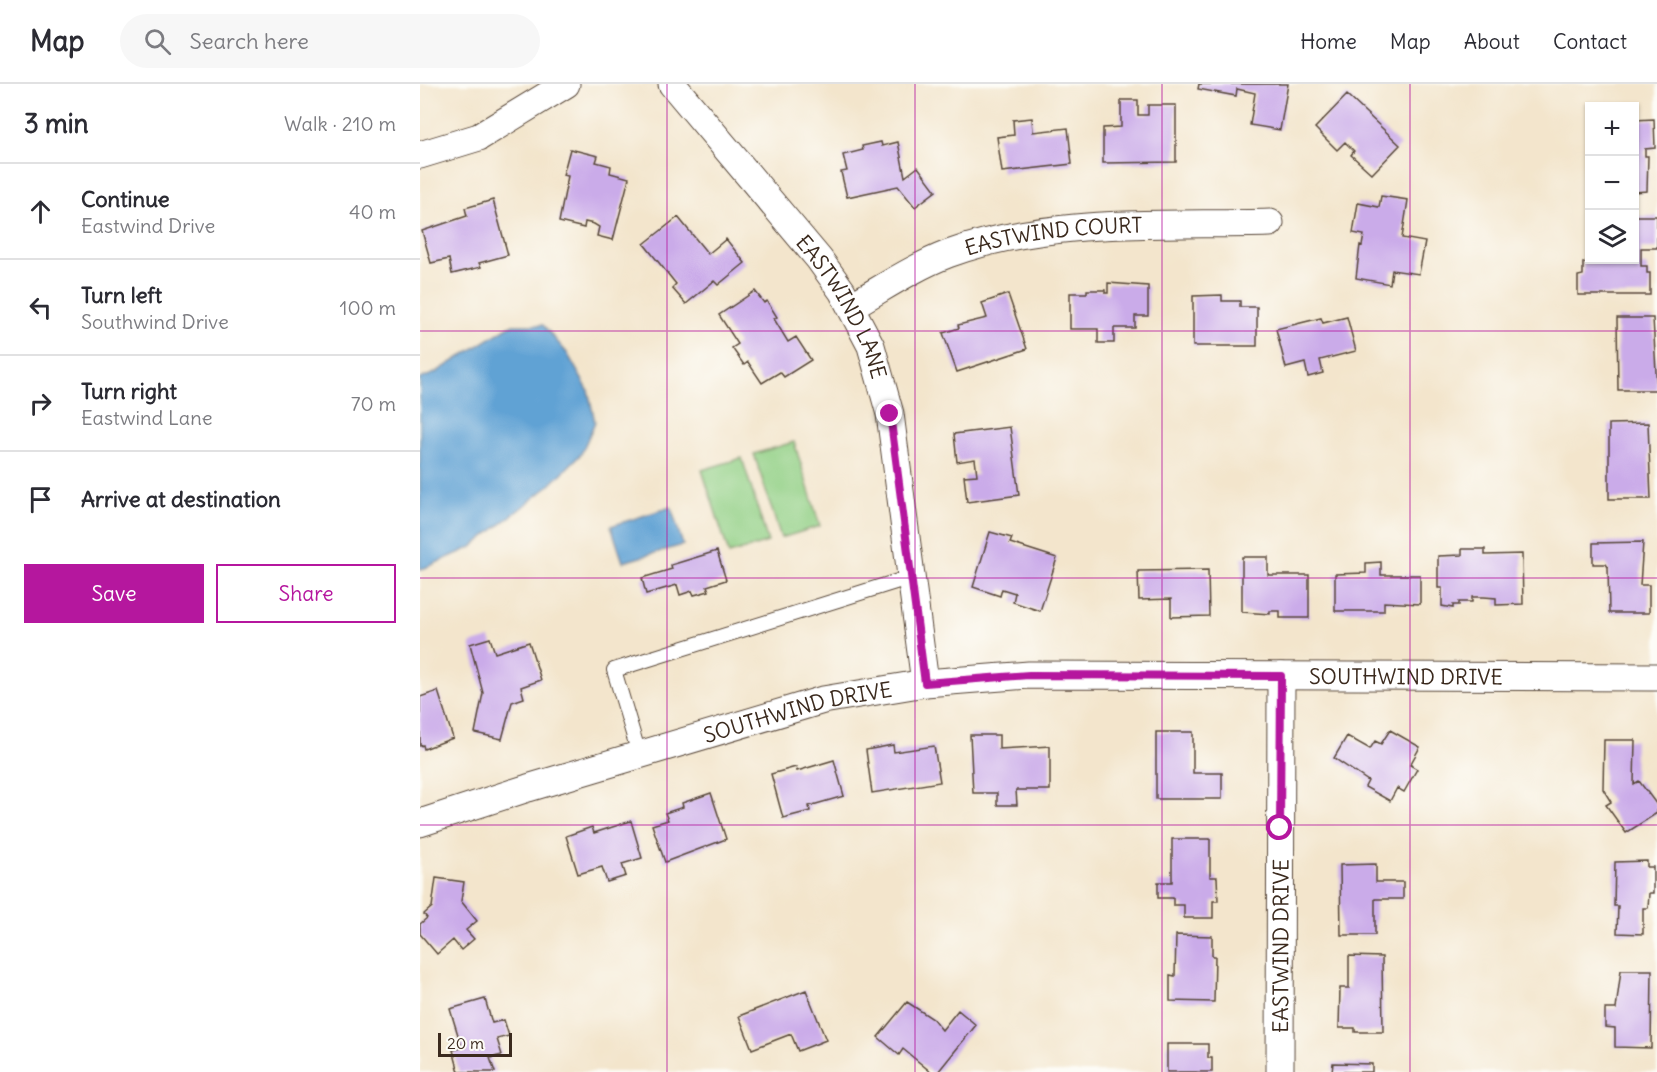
<!DOCTYPE html>
<html lang="en">
<head>
<meta charset="utf-8">
<style>
	:root { --surface:#fff; --page:#f7f7f7; --text:#2b2b33; --muted:#7c7c81; --line:#e1e1e2; --accent:#b5179e }
	body { margin:0; font-family:Delius,sans-serif; background:var(--page); color:var(--text) }
	.controls { position:absolute; right:18px; top:18px; display:grid; overflow:hidden; border-radius:0px; box-shadow:0 2px 4px #0004 }
	.controls button { width:54px; height:54px; display:grid; place-items:center; padding:0; border:0; border-bottom:2px solid var(--line); background:var(--surface); color:var(--text); font:30px sans-serif }
	.scale { position:absolute; left:18px; bottom:15px; width:74px; box-sizing:border-box; padding-left:6px; border:3px solid #3b2a1e; border-top:0; font-size:16px; line-height:21px; white-space:nowrap; color:#3b2a1e; -webkit-text-stroke:4px #fdfcf7; paint-order:stroke }
	.stop { position:absolute; width:18px; height:18px; margin:-14px; border:4px solid #b5179e; border-radius:50%; background:#fff }
	.stop.end { background:#b5179e; border-color:#fff; box-shadow:0 2px 6px #0008 }
	.list { margin:0; padding:0; list-style:none }
	h2 { display:flex; justify-content:space-between; align-items:center; height:78px; margin:0; padding:0 24px; font-size:26px }
	h2 small { font-size:20px; font-weight:400; color:var(--muted) }
	.list li { display:grid; grid-template-columns:39px 1fr auto; gap:18px; align-items:center; box-sizing:border-box; height:96px; padding:0 24px; border-top:2px solid var(--line) }
	.list b { display:block; font-size:22px; white-space:nowrap }
	.list p { margin:0; font-size:20px; white-space:nowrap; color:var(--muted) }
	.list em { font-size:20px; font-style:normal; color:var(--muted) }
	.actions { display:flex; gap:12px; padding:18px 24px }
	.actions a { flex:1; padding:14px 0; border:2px solid var(--accent); border-radius:0px; text-align:center; font-size:21px; color:var(--accent) }
	.actions .main { background:var(--accent); color:#fff }
	.icon { flex:none; width:33px; height:33px; fill:none; stroke:currentColor; stroke-width:2; stroke-linecap:round; stroke-linejoin:round }
	.map { position:relative; flex:none; width:1237px; height:988px; overflow:hidden }
	header { display:flex; align-items:center; gap:36px; box-sizing:border-box; height:84px; padding:0 30px; background:var(--surface); border-bottom:2px solid var(--line) }
	header strong { font-size:28px }
	nav { display:flex; gap:33px; margin-inline-start:auto; font-size:21px }
	.search { width:420px; height:54px; background:var(--page); display:flex; align-items:center; gap:15px; box-sizing:border-box; padding:0 21px; border-radius:33px; color:var(--muted); font-size:22px }
	main { display:flex }
	aside { flex:1; background:var(--surface) }
	.map>svg:first-child { display:block }
	.green { fill:#93d086; stroke:#677d52; stroke-width:1.5 }
	.water { fill:#60a2d4; stroke:#4e6679; stroke-width:1.5 }
	.building { fill:#caabe9 }
	.lines { fill:none; stroke-linecap:round; stroke-linejoin:round }
	.lane-casing { stroke:#574638; stroke-width:16 }
	.street-casing { stroke:#574638; stroke-width:29 }
	.lane { stroke:#fff; stroke-width:14 }
	.street { stroke:#fff; stroke-width:27 }
	.route { stroke:#b5179e; stroke-width:8 }
	.grid { fill:none; stroke:#b5179e; stroke-width:1.5; stroke-opacity:0.55 }
	.labels { text-anchor:middle; dominant-baseline:central; stroke-width:4.5; stroke-linejoin:round; paint-order:stroke }
	.street-label { font-size:21px; fill:#3b2a1e; stroke:#fdfcf7 }
</style>
</head>
<body>
<header>
<strong>Map</strong>
<div class="search"><svg class="icon" aria-label="search" viewBox="0 0 24 24"><circle cx="10" cy="10" r="6"/><path d="M15 15l6 6"/></svg>Search here</div>
<nav><a>Home</a><a>Map</a><a>About</a><a>Contact</a></nav>
</header>
<main>
<aside>
<h2>3 min<small>Walk · 210 m</small></h2>
<ul class="list">
<li><svg class="icon" aria-label="ahead" viewBox="0 0 24 24"><path d="M12 20V5M6 11l6-6 6 6"/></svg><div><b>Continue</b><p>Eastwind Drive</p></div><em>40 m</em></li>
<li><svg class="icon" aria-label="left" viewBox="0 0 24 24"><path d="M17 20v-9H6M10 6l-5 5 5 5"/></svg><div><b>Turn left</b><p>Southwind Drive</p></div><em>100 m</em></li>
<li><svg class="icon" aria-label="right" viewBox="0 0 24 24"><path d="M7 20v-9h11M14 6l5 5-5 5"/></svg><div><b>Turn right</b><p>Eastwind Lane</p></div><em>70 m</em></li>
<li><svg class="icon" aria-label="arrive" viewBox="0 0 24 24"><path d="M6 21V4h12l-3 4 3 4H6"/></svg><div><b>Arrive at destination</b></div></li>
</ul>
<div class="actions"><a class="main">Save</a><a>Share</a></div>
</aside>
<div class="map">
<svg width="1237" height="988" viewBox="0 0 1237 988">
	<rect width="100%" height="100%" fill="#fdfcf7"/>
	<filter id="ink" filterUnits="userSpaceOnUse"><feTurbulence type="fractalNoise" baseFrequency=".0167" numOctaves="2"/><feDisplacementMap in="SourceGraphic" scale="12" xChannelSelector="R" yChannelSelector="G"/><feConvolveMatrix kernelMatrix="1 2 1 2 8 2 1 2 1" color-interpolation-filters="sRGB"/></filter>
	<filter id="wash" filterUnits="userSpaceOnUse"><feTurbulence type="fractalNoise" baseFrequency=".008" numOctaves="4" result="noise"/><feDisplacementMap in="SourceGraphic" scale="24" xChannelSelector="R" yChannelSelector="G"/><feGaussianBlur stdDeviation="1.35" result="paint"/><feColorMatrix in="noise" values="0 0 0 0 0 0 0 0 0 0 0 0 0 0 0 0 0 1.4 0 .05"/><feComposite in="paint" operator="in"/></filter>
	<g filter="url(#wash)">
		<rect width="100%" height="100%" fill="#f3e5cc"/>
		<path class="green" d="M374,358L400,442L361,454L334,370Z
			M322,374L348,458L309,470L282,386Z"/>
		<path class="water" d="M91,241H123L147,269L168,306L175,338L161,370L130,401L52,463L0,486V295L15,289Z
			M251,423L263,461L203,478L191,442Z"/>
		<g id="blocks">
			<path class="building" d="M779,0H868L860,46L830,41L835,9L817,5L816,12L778,5Z
				M927,11L980,61L952,90L931,71L934,67L925,58L917,66L895,44Z
				M701,16H718V31H728V21H756V78L683,79V44L701,43Z
				M612,34L613,48L648,44L652,80L582,88L577,53L594,51L593,36Z
				M1234,35L1235,64L1225,65V72H1228L1227,107L1214,108V36Z
				M461,58L462,62L478,58L485,93L498,83L516,107L495,123L478,102L427,113L421,88L427,87L423,71L443,66L442,62Z
				M150,65L178,72L176,78L191,82L190,89L209,94L193,156L177,152L179,143L174,140L165,138L164,144L139,138L148,92L143,91Z
				M961,112L988,116L982,154L1005,158L999,190L972,186L970,200L936,194L940,161L942,162L944,151L933,149L938,119L959,123Z
				M73,116L88,171L59,179L61,183L32,190L29,175L11,179L2,147L47,132L45,124Z
				M1214,132H1237V164H1221V182H1227V189H1230V211H1158V192L1163,191V179L1214,176Z
				M258,133L288,170L306,155L325,179L298,201L294,197L266,220L252,204L256,200L224,160Z
				M688,199L728,202V232H715V244H694V259H678V245H650V209H667V206H685V209H688Z
				M335,207L344,219L347,217L357,233L354,235L368,258L376,253L391,276L364,293L360,288L342,299L328,278L324,281L312,264L318,260L299,231Z
				M588,210L607,265L537,288L523,249L539,244L538,241L567,234L562,219Z
				M802,211V217H820V223H837V262H773V212Z
				M927,233L936,267L900,276L903,289L888,293L885,279L866,284L856,245L901,234L903,239Z
				M1197,234H1233L1237,306H1198Z
				M1228,339L1231,415H1189V340Z
				M590,343L599,411L547,418L544,392L557,391L555,375L537,378L534,350Z
				M570,448L592,454L590,459L637,474L620,527L593,518L595,509L582,505L580,512L553,503Z
				M1223,458L1220,501H1229V529H1189L1188,483L1186,480H1173V459Z
				M1042,465H1065V471L1102,470L1103,520L1076,521V514L1064,513H1052V518H1039V521H1033V524L1022,522V504H1018V472L1042,471Z
				M297,467L306,496L287,502L289,507L274,511L272,507L260,511L257,501L226,510L222,494L252,485L251,481Z
				M822,473H848V491H889V534H860V527H850V530L822,528Z
				M961,478V491H1000V520L964,518V527H915V490L946,489V479Z
				M788,486L789,532L751,533V515L719,516L718,487Z
				M70,554L75,569L109,558L121,596L101,603L104,614L92,618L82,655L55,649L63,609L50,560Z
				M18,607L33,654L4,665L3,661L0,662V613Z
				M970,646L1000,663L990,681L997,685L984,708L977,704L970,717L945,703L948,697L914,674L927,652L950,665L955,657L961,660Z
				M736,648H773V689H802V715H736Z
				M550,651H579V665L630,662V706H596L597,721H577V709H553Z
				M1184,656H1215L1214,700L1219,697L1237,721V729L1206,749L1186,721L1191,718L1183,705Z
				M473,661L474,668L514,662L520,698L452,709L446,666Z
				M414,676L424,712L389,722L390,727L363,734L351,690L376,683L377,687Z
				M291,709L306,755L245,778L232,741L248,736L245,729L263,723L262,719Z
				M211,737L222,774L202,780L206,792L187,798L182,783L158,790L146,752L172,743L174,749Z
				M752,755H790V793H797L798,817H793V834H764V821H753V814H738V798H752Z
				M1227,777V783H1233V809H1229L1228,824H1223V850L1197,849L1198,822H1194L1195,778Z
				M956,780V798H983V815H955V851H921L920,781Z
				M16,794L44,798L41,817L57,837L46,846L54,855L41,866L33,856L17,870L0,850V840L7,834L4,830L12,823Z
				M756,851L792,852V872H795L794,918L750,917V891L755,892Z
				M929,872L962,873L963,948H935V944H919L920,904H929Z
				M1201,886H1232L1231,964L1195,963V944L1185,943V925H1196Z
				M386,906L406,956L378,967L371,950L332,965L319,932Z
				M65,915L72,939L84,936L89,952L77,955L82,971L70,974L75,988H39L33,966L42,964L30,925Z
				M487,918L513,935L522,946L538,926L556,941L518,988H511L483,965L479,971L458,953Z
				M747,960H788V974H792V988H747Z
				M913,979L952,980V988H912Z"/>
		</g>
	</g>
	<g filter="url(#ink)">
		<use href="#blocks" fill-opacity="0" stroke="#574638" stroke-width="1.5"/>
		<g class="lines">
			<g class="lane-casing">
				<path id="lane" d="M219,670L194,586L491,493"/>
			</g>
			<g class="street-casing">
				<g id="street">
					<path id="s1" d="M252,0L399,175L422,207L451,262L470,330L505,599"/>
					<path d="M0,71L59,53L146,0"/>
					<path id="s2" d="M431,222C463,204 494,183 528,170C627,133 745,142 850,139"/>
					<path id="s3" d="M0,739L108,704L403,616L505,599L609,591L1237,593"/>
					<path id="s4" d="M860,988L861,592"/>
				</g>
			</g>
			<use href="#lane" class="lane"/>
			<use href="#street" class="street"/>
		</g>
	</g>
	<g class="lines" filter="url(#ink)">
		<path class="route" d="M470,330L505,599L609,591L861,592L860,744"/>
	</g>
	<path class="grid" d="M247,0V988M495,0V988M742,0V988M990,0V988M0,247H1237M0,494H1237M0,741H1237"/>
	<g class="labels">
		<g class="street-label">
			<text stroke="none"><textPath href="#s2" startOffset="218">EASTWIND COURT</textPath></text>
			<text stroke="none"><textPath href="#s1" startOffset="282">EASTWIND LANE</textPath></text>
			<text stroke="none"><textPath href="#s3" startOffset="1006">SOUTHWIND DRIVE</textPath></text>
			<text stroke="none"><textPath href="#s3" startOffset="394">SOUTHWIND DRIVE</textPath></text>
			<text stroke="none"><textPath href="#s4" startOffset="126">EASTWIND DRIVE</textPath></text>
		</g>
	</g>
</svg>
<div class="controls">
<button>+</button>
<button>−</button>
<button><svg class="icon" aria-label="layers" viewBox="0 0 24 24"><path d="M12 4l9 5-9 5-9-5zM3 14l9 5 9-5"/></svg></button>
</div>
<div class="scale">20 m</div>
<div class="stop" style="left:860px;top:744px"></div>
<div class="stop end" style="left:470px;top:330px"></div>
</div>
</main>
</body>
</html>
